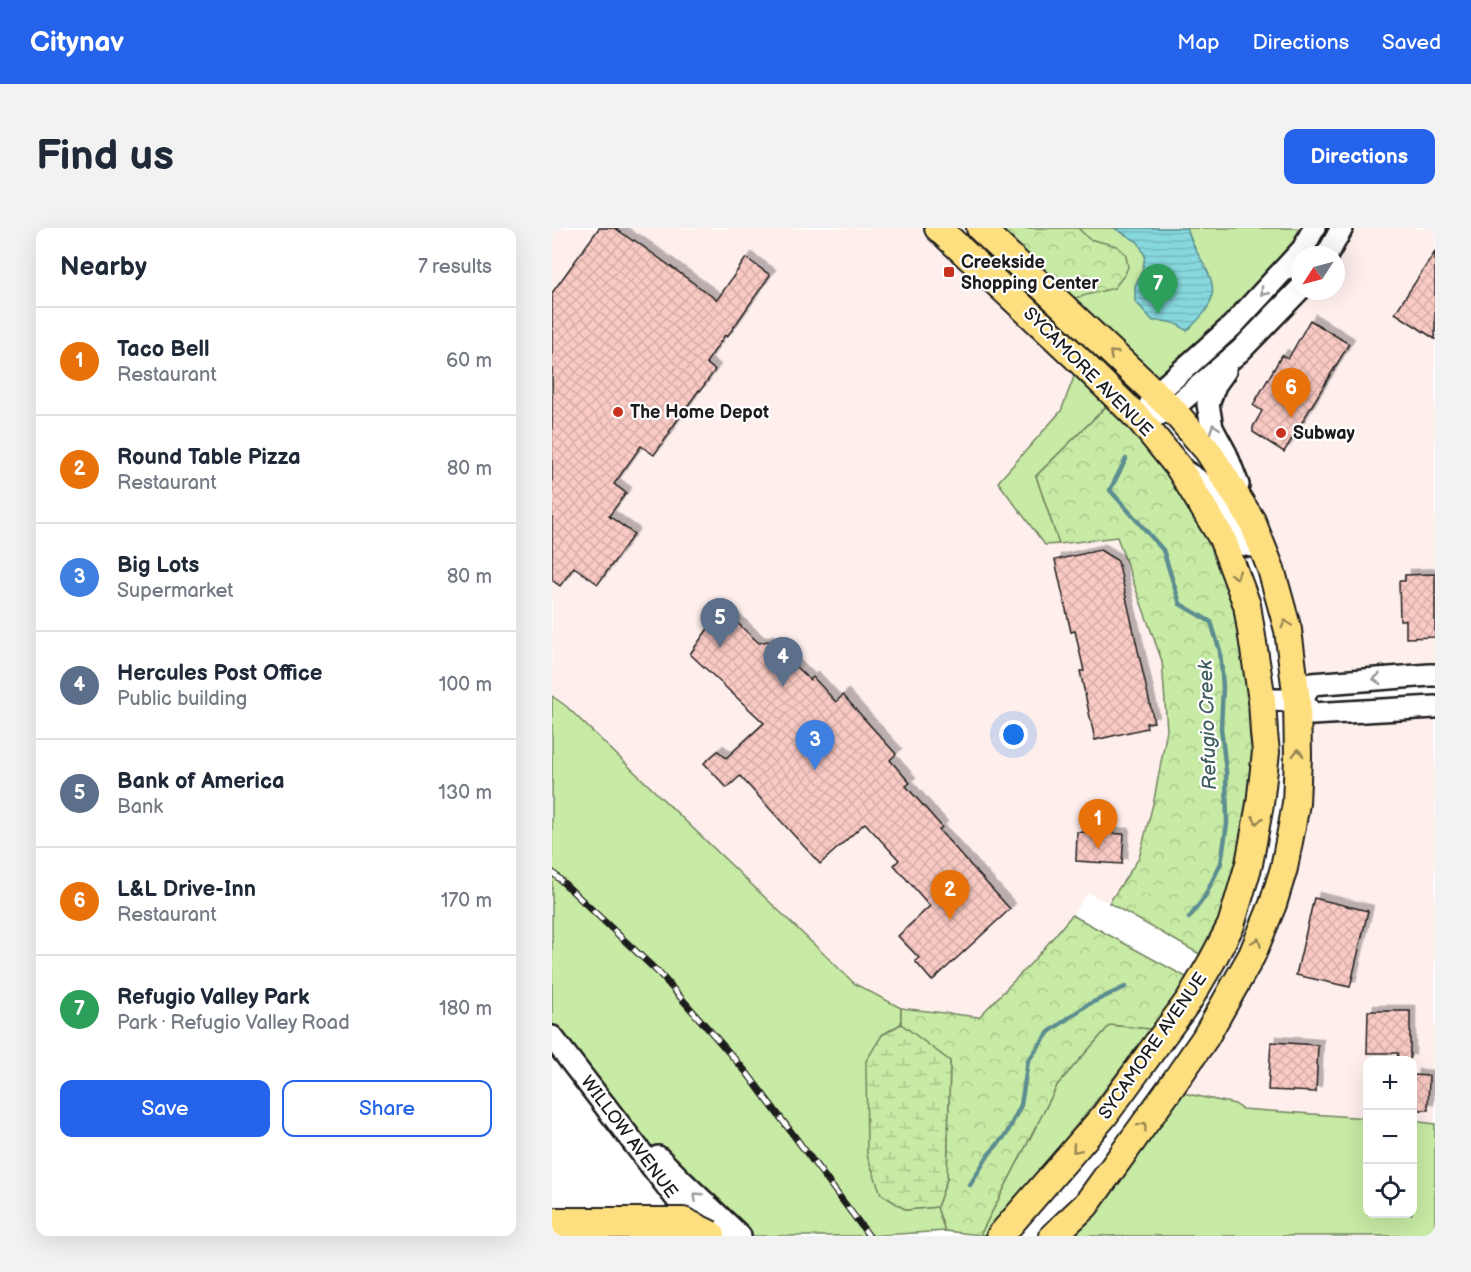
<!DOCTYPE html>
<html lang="en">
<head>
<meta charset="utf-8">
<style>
	:root { --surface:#fff; --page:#f2f2f3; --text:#1f2937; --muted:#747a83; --line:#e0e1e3; --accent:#2563eb }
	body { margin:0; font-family:"Balsamiq Sans",sans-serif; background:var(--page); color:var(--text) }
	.controls { position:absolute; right:18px; bottom:18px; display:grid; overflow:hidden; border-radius:12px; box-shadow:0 6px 24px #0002 }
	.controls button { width:54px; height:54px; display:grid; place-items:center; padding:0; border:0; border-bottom:2px solid var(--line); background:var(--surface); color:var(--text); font:30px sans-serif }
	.compass { position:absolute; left:739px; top:18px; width:54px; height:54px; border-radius:50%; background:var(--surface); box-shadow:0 6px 24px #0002; rotate:234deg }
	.you { position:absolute; left:462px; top:507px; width:21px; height:21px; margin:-15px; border:4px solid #fff; border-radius:50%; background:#1a73e8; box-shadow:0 0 0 9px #1a73e833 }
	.badge { display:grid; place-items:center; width:39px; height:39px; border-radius:50%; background:var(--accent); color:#fff; font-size:20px; font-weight:700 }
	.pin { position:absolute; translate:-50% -50px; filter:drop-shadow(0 2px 3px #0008) }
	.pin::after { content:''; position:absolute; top:32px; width:21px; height:18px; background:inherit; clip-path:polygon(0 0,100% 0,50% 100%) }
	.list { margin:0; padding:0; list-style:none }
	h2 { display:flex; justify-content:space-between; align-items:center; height:78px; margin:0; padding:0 24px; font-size:26px }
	h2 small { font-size:20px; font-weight:400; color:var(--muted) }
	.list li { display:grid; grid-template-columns:39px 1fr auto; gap:18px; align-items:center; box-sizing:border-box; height:108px; padding:0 24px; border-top:2px solid var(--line) }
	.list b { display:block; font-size:22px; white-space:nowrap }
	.list p { margin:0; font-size:20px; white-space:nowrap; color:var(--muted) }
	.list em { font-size:20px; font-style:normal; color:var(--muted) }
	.actions { display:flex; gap:12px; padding:18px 24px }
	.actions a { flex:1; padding:14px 0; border:2px solid var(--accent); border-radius:12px; text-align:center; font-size:21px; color:var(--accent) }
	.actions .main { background:var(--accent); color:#fff }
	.icon { flex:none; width:33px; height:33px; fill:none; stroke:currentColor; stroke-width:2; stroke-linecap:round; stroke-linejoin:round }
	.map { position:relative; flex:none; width:883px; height:1008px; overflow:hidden; border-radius:12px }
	header { display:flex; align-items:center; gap:36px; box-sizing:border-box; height:84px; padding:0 30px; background:var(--accent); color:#fff }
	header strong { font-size:28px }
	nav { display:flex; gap:33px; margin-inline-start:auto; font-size:21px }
	.intro { display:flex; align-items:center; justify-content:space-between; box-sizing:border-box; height:144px; padding:0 36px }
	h1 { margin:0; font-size:42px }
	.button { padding:15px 27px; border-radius:12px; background:var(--accent); color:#fff; font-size:21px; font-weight:700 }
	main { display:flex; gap:36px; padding:0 36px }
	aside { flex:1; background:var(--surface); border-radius:12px; box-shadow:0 6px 24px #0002 }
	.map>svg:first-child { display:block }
	.built { fill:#feefed }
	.green { fill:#c7eaa4; stroke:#728360; stroke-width:1.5 }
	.forest { fill:url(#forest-crowns); stroke:#728360; stroke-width:1.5 }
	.wetland { fill:url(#wetland-marsh); stroke:#728360; stroke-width:1.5 }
	.water { fill:url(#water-rules); stroke:#5c8d90; stroke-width:1.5 }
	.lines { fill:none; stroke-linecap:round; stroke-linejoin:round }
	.stream { stroke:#5c8d90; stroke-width:4.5 }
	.building { fill:url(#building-cross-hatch); stroke:#1c1c1c; stroke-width:1.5; filter:url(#shadow) }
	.minor-casing { stroke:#1c1c1c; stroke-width:26 }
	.major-casing { stroke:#1c1c1c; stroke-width:30 }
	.highway-casing { stroke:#1c1c1c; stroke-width:34 }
	.minor { stroke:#fff; stroke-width:21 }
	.major { stroke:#fedf80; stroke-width:26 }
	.highway { stroke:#fedf80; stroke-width:30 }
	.rail-casing { stroke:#1c1c1c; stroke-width:7 }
	.rail { stroke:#fff; stroke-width:4.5; stroke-dasharray:14; stroke-linecap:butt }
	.highway-bridge-casing { stroke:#1c1c1c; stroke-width:34; stroke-linecap:butt }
	.highway-bridge { stroke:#fedf80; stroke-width:30 }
	.oneway { stroke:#999 }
	.oneway2 { stroke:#988753 }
	.poi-dot { fill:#c8321e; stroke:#fff; stroke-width:2 }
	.labels { text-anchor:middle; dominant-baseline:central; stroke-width:4.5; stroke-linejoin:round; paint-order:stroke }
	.poi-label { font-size:18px; font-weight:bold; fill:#1c1c1c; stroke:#fff; text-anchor:start }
	.street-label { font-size:18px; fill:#1c1c1c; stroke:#fff }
	.water-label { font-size:20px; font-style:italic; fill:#415e60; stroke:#fff }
</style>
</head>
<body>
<header>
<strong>Citynav</strong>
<nav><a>Map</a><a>Directions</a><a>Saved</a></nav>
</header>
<div class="intro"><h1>Find us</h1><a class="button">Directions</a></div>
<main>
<aside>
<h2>Nearby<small>7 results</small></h2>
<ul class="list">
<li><span class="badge" style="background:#e8710a">1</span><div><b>Taco Bell</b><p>Restaurant</p></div><em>60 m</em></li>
<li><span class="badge" style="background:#e8710a">2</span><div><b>Round Table Pizza</b><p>Restaurant</p></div><em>80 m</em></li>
<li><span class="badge" style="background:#3f7fe0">3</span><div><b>Big Lots</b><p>Supermarket</p></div><em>80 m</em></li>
<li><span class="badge" style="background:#5c6f8a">4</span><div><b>Hercules Post Office</b><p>Public building</p></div><em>100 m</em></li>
<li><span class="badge" style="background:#5c6f8a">5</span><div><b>Bank of America</b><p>Bank</p></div><em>130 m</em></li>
<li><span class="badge" style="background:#e8710a">6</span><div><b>L&amp;L Drive-Inn</b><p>Restaurant</p></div><em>170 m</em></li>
<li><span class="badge" style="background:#2e9e5b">7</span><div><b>Refugio Valley Park</b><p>Park · Refugio Valley Road</p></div><em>180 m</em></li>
</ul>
<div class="actions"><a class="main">Save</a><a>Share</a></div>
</aside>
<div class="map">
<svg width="883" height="1008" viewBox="0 0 883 1008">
	<defs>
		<pattern id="forest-crowns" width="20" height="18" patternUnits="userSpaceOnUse" patternTransform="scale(1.5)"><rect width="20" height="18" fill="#c7eaa4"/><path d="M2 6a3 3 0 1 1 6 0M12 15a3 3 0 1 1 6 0" fill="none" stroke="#aac88d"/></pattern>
		<pattern id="wetland-marsh" width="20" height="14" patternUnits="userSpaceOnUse" patternTransform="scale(1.5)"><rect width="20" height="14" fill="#c7eaa4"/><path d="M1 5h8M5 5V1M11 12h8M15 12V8" fill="none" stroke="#aac88d"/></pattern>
		<pattern id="water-rules" width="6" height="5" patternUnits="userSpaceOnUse" patternTransform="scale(1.5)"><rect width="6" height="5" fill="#86d8de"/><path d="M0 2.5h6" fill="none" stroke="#73b9be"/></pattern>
		<pattern id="building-cross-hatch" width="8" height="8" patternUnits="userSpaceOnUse" patternTransform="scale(1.5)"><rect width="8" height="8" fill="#facac4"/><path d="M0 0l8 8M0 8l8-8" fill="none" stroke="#d6ada8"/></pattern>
		<filter id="shadow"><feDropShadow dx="5.5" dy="-5.5" stdDeviation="0" flood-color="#0004"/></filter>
	</defs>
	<rect width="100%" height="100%" fill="#fff"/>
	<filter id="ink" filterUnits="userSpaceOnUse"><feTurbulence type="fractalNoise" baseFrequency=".0167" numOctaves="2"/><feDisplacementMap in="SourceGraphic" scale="12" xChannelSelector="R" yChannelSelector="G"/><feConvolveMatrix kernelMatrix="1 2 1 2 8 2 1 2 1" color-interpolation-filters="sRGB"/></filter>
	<g filter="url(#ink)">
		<path class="built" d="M0,0H371L524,145L509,183L446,254L493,317L565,309L610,433L615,502L602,572L587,630L557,675L536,665L520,687L483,731L427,789L349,780L303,756L14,478L0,468Z
			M790,0H883V447L743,457L674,226L663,157L748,63H784V27Z
			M883,479V896L861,893L860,832H816L815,890L689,881L683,876L617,862L721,676L746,487Z"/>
		<path class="green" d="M428,0H762L604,166Z
			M528,133L564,169L484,248L507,316L493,317L446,254L509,183Z
			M0,468L14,478L303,756L349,780V796L330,807L354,982L385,979L393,1003L315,1008H163L0,810Z
			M558,797L599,801L541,877L435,1007H428L506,856Z
			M617,862L683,876L690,881L815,890L816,986H860L861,893L883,896V1008H506Z"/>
		<path class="forest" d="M428,0H526L537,11L565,18L574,27L576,39L573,46L562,60L507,74Z
			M564,169L670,310L714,524L660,733L557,675L587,630L602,572L615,502L610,433L565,309L507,316L484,248Z
			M520,687L647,756L637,772L599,801L558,797L506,856L428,1007L393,1003L385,979L395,951L398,833L349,796V780L427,789L483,731Z"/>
		<path class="wetland" d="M349,796L398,833L395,951L385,979L354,982L329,966L315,927L314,833L330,807Z"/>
		<path class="water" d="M562,0H635C637,6 639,12 642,18C651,38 669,55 656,79C651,88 642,96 635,103C625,94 614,92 601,93L583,73V58L590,43L593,28L586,14Z"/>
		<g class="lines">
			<path class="stream" d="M574,231L558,262L611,322L628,376L659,394L668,423L671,459L669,500L674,543L675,596L669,635L652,670L637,690
				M418,957L437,926L454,907L469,877L476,833L497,804L535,777L573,759"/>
		</g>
		<path class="building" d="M47,0H63L81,13L82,12L165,72L194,30L218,47L175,109L173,107L154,135L163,142L148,163L147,162L117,204L118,205L102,227L89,218L62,256L74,265L57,288L82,306L46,356L22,339L8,358L0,352V65Z
			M883,24V111L843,85Z
			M758,92L797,116L732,224L701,204V199L710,183L701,177L730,127L736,131Z
			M548,322L566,333L602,494L594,495L595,500L543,512L528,443H532L523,403L519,404L503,332Z
			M883,346V409L854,410V392H848L847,353H853V347Z
			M170,381L207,415L216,413L258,452L261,449L284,474L291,467L344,526L338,532L358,555L354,558L390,599L387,602L458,681L380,753L363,733L367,730L346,708L378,678L342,637L347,632L313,595L268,636L188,548L175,560L152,535L166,523L174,530L212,495L138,426Z
			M525,604L572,606L570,636L524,633Z
			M762,670L816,683L798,759L744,747Z
			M816,783H858V832H845L846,825H815Z
			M719,814L766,817L764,864L716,862Z
			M861,847L877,848L876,882H861Z"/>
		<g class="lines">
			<g class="minor-casing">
				<path id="minor" d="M775,27L790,0
					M673,143L663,157L656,176L660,200L674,226L686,257
					M605,187L620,181L688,123L748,61
					M589,193L604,166L680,98L751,21L762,0
					M627,241C652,252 663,268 676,291C679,297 682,308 687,313C693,318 703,319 710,318
					M710,472H750
					M750,472L759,456L878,447H883
					M750,472L760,486L883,479
					M0,809L148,1001
					M106,929L130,953L188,1008"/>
			</g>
			<g class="major-casing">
				<path id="major" d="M386,0L528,133L589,193L627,240L670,310L695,377L710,472L712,505L714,524L708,576L697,636L679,697L660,733L637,772L552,888L448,1008
					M428,0L620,181L656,223L700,293L719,341L736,402L745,472L746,529L744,575L740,598L732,640L721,676L700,727L653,810L617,862L534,977L501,1008"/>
			</g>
			<g class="highway-casing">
				<path id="highway" d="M0,995H30"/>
			</g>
			<use href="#minor" class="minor"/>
			<use href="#major" class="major"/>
			<use href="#highway" class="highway"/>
			<g class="rail-casing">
				<path id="rail" d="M0,644L108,746L195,845L317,1008"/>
			</g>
			<use href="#rail" class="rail"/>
			<g class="highway-bridge-casing">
				<path id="highway-bridge" d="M30,995H131L158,1008"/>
			</g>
			<use href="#highway-bridge" class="highway-bridge"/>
		</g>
		<defs><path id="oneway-chevron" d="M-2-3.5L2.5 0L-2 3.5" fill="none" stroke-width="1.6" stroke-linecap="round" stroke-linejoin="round" transform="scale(1.5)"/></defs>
		<g class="oneway">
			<use href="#oneway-chevron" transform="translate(712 64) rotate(132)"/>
			<use href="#oneway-chevron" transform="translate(662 200) rotate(-110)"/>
			<use href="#oneway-chevron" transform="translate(825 451) rotate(176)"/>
			<use href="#oneway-chevron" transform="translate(145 968) rotate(-137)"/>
		</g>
		<g class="oneway2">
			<use href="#oneway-chevron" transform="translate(561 126) rotate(-137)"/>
			<use href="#oneway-chevron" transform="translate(684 347) rotate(70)"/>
			<use href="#oneway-chevron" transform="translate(734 396) rotate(-104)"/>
			<use href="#oneway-chevron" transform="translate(746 525) rotate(-89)"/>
			<use href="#oneway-chevron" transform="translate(705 592) rotate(100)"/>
			<use href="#oneway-chevron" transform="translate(705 714) rotate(-67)"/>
			<use href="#oneway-chevron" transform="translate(591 898) rotate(-54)"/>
			<use href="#oneway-chevron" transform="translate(524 921) rotate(131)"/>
		</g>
	</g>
	<g class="poi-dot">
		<rect x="391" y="38" width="12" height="12" rx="3"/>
		<circle cx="66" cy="184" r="6"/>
		<circle cx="729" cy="205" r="6"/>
	</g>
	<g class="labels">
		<g class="poi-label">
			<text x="409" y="34">Creekside<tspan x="409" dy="21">Shopping Center</tspan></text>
			<text x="78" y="184">The Home Depot</text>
			<text x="741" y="205">Subway</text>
		</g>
		<g class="street-label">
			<text transform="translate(536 144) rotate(45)">SYCAMORE AVENUE</text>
			<text transform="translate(601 818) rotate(-55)">SYCAMORE AVENUE</text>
			<text transform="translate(77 909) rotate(53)">WILLOW AVENUE</text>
		</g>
		<g class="water-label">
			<text transform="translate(656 497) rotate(-92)">Refugio Creek</text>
		</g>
	</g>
</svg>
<div class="controls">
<button>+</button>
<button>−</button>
<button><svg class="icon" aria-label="locate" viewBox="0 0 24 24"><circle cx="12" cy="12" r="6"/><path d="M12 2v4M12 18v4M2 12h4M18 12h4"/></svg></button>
</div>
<svg class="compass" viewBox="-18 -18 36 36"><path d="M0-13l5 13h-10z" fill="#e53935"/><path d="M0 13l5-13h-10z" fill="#747a83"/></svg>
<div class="you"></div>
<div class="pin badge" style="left:546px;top:621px;background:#e8710a">1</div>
<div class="pin badge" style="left:398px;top:692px;background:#e8710a">2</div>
<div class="pin badge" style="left:263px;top:542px;background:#3f7fe0">3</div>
<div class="pin badge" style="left:231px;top:459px;background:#5c6f8a">4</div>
<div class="pin badge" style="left:168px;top:420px;background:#5c6f8a">5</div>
<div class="pin badge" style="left:739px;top:190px;background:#e8710a">6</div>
<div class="pin badge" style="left:606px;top:86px;background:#2e9e5b">7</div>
</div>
</main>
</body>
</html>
